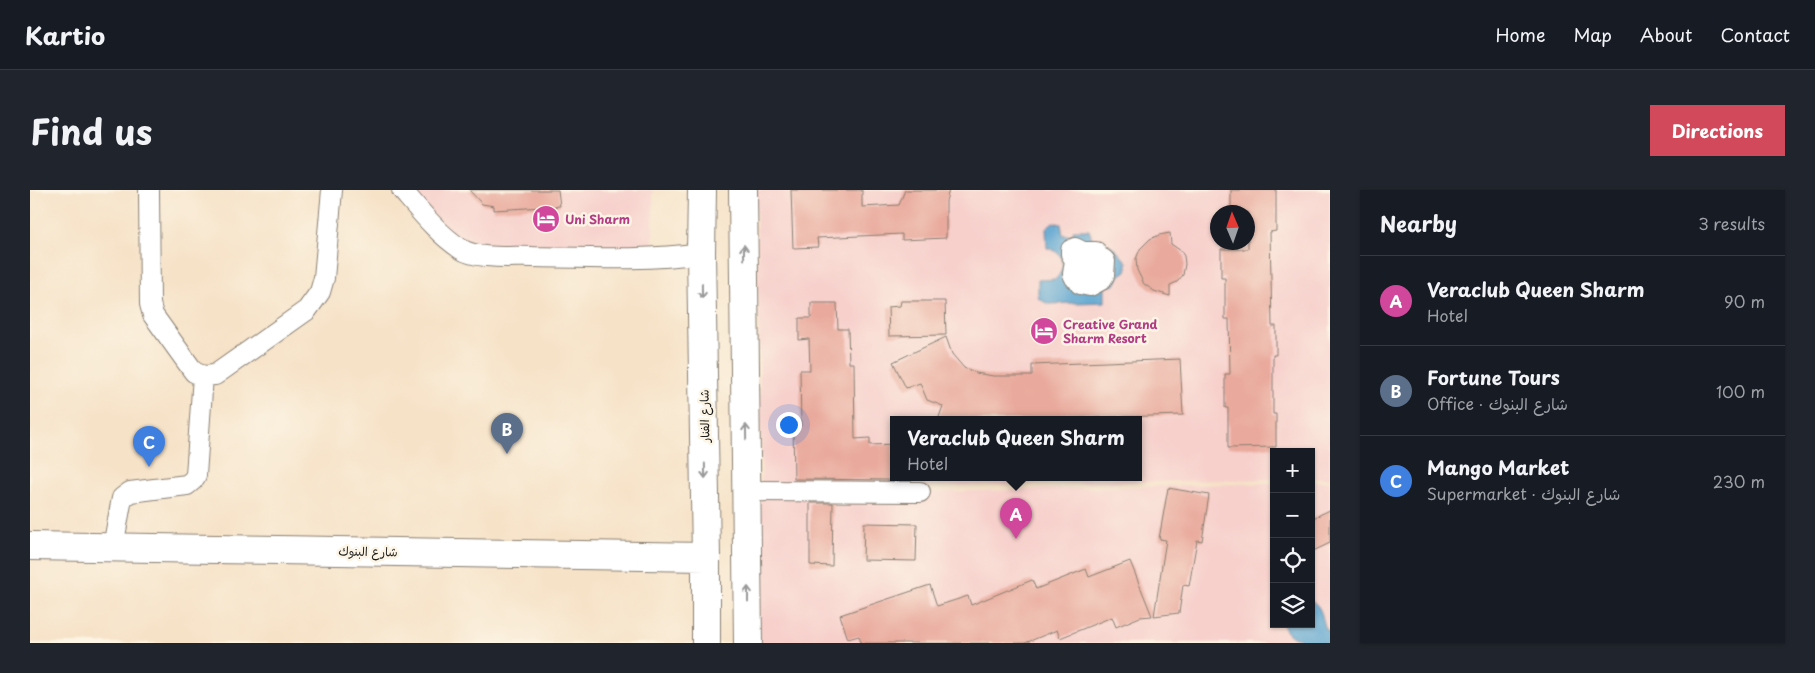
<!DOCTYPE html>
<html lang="en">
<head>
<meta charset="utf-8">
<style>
	:root { --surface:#171b24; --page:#20242c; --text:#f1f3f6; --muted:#9ea1a6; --line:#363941; --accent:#d1495b }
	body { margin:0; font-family:"Playpen Sans","Playpen Sans Arabic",sans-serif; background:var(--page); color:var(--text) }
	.controls { position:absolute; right:15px; bottom:15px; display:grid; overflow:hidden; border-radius:0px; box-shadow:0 1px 4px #0004 }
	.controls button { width:45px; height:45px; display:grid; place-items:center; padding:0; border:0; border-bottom:1px solid var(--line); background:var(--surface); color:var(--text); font:25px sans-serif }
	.compass { position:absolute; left:1180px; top:15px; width:45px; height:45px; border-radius:50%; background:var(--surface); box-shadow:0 1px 4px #0004; rotate:358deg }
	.you { position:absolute; left:758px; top:234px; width:18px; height:18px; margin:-12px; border:4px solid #fff; border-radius:50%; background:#1a73e8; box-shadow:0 0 0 8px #1a73e833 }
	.badge { display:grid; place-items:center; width:32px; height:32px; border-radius:50%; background:var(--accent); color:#fff; font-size:16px; font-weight:700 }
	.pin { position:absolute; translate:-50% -41px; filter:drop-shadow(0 1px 2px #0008) }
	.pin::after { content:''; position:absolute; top:26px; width:18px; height:15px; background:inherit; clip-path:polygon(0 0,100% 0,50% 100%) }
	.popup { position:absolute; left:860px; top:226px; width:252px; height:65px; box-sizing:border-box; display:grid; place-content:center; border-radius:0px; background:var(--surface); filter:drop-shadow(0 1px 4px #0005); font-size:16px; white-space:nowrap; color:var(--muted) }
	.popup b { font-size:19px; color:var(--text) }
	.popup::after { content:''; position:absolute; left:50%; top:100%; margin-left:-10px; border:10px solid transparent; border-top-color:var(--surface) }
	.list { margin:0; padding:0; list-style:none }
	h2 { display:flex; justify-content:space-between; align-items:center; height:65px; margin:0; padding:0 20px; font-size:21px }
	h2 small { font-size:16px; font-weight:400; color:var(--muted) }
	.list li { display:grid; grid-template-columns:32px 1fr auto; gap:15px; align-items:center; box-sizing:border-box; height:90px; padding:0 20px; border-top:1px solid var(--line) }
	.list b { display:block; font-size:19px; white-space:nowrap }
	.list p { margin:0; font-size:16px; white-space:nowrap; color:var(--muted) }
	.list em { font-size:16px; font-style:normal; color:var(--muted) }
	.icon { flex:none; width:28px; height:28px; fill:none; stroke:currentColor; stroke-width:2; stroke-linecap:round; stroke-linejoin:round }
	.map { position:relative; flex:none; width:1300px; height:453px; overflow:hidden; border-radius:0px }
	header { display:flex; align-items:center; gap:30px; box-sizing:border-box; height:70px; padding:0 25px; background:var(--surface); border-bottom:1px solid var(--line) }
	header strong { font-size:24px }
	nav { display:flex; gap:28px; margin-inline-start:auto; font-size:18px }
	.intro { display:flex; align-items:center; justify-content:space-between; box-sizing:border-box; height:120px; padding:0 30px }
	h1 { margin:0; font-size:35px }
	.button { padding:12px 22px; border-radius:0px; background:var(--accent); color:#fff; font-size:18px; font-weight:700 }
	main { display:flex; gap:30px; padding:0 30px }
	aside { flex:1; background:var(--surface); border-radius:0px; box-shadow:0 1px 4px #0004 }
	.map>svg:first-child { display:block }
	.built { fill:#f7d0cc; fill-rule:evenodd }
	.water { fill:#58a3d0; stroke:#3a6076 }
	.building { fill:#e9aa9d }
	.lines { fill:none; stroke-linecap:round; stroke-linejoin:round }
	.street-casing { stroke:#897f72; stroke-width:22 }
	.secondary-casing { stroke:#897f72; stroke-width:30 }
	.street { stroke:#fff; stroke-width:20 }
	.secondary { stroke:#fff; stroke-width:28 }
	.oneway { stroke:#999 }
	.labels { text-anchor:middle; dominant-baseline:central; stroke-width:5; stroke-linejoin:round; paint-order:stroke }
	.hotel-label { font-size:12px; font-weight:bold; fill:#b23c85; stroke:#fcf5e5; text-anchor:start }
	.street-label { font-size:12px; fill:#1c1c1c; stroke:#fcf5e5 }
</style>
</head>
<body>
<header>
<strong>Kartio</strong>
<nav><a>Home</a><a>Map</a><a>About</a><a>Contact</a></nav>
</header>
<div class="intro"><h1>Find us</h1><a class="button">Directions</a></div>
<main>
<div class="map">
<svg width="1300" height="453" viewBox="0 0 1300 453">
	<rect width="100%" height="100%" fill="#fcf5e5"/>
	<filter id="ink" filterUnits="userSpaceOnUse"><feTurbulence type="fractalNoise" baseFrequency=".02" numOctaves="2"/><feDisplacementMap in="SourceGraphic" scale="10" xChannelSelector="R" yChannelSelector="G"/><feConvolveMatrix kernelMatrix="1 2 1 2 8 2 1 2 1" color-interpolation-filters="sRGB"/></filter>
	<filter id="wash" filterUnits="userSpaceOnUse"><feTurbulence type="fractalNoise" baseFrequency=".0096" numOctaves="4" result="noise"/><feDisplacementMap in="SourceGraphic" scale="20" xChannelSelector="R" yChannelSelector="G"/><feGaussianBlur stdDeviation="1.12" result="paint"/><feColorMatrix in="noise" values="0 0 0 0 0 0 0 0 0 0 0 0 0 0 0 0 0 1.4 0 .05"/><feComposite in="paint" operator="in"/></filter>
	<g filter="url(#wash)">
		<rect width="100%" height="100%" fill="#f6e2c7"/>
		<path class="built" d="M380,0H623V58H435Z
			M726,0H1300V288H1281V262H1244V289L732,300ZM1188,22H1218V52H1188ZM864,230H1108V288H864Z
			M1300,291V453H730L727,307L1244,293V434H1281V292Z"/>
		<path class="water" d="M1023,32L1031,34L1033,45H1043V40H1059L1063,51L1070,55H1081L1097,72V78L1096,81L1090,85L1085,95L1075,97V112L1018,114L1008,108V90L1026,89C1037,76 1034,62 1017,58L1016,38Z
			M1281,410C1294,418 1291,429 1297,441L1300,440V453H1272L1270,449C1262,448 1255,442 1253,434H1281Z"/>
		<g id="blocks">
			<path class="building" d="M439,0H528L530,16L464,20V16L452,14Z
				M761,0H832V17L869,15L875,0H919L916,11V48L872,50V44L787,48L788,57L763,58Z
				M1201,0H1246V41L1240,42L1242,136H1246V165H1243V224H1246V257L1198,258V218H1195V184H1200L1199,129H1195V88H1191V59H1218V22H1201Z
				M1140,43L1141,54L1151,61L1154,66L1155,74L1153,85L1147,92L1140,95V106L1124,101L1114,94L1107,80L1106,69L1110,59L1120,49L1129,45Z
				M871,111H915L916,145L859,146L858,117L870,116Z
				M781,113H807L808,139H818L819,173H824L825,249L840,248V255L864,254V290L764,289L763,236H771L770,180H780L779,149L769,150V128H781Z
				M916,147L922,164L934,178L946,183L963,186H1002V175L1150,169L1153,225L991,230H908L913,216L897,210L890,193L876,198L863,172Z
				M1138,298L1179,305L1172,351L1167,350L1159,396L1153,395L1149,423L1124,426L1136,350L1129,349Z
				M780,313H803L802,376L780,375Z
				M1300,320V353L1281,362V329Z
				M834,333L887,334L886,371L833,370Z
				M1100,371L1122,426L1110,427L1086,437L1082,427L1030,448L1027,440L995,453H831L829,446L818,449L810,425L900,395L907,416L938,406L941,415L1002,390L1006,399L1056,379L1059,387Z"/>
		</g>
	</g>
	<g filter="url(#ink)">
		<use href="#blocks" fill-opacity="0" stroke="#897f72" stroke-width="1"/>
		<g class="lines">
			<g class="street-casing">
				<path id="street" d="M119,0L120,114L123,125L164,182L173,186L185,185L277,120L290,102L294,88L302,0
					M372,0C390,21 408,44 431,59C448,70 483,66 503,67C559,68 616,71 671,63
					M1045,58L1053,62H1066L1068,67L1050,85L1045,88L1043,84L1045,70L1041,64V60Z
					M1073,69L1075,71L1074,85L1071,90L1060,96L1050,94V89L1064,80L1067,71Z
					M717,301L890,302
					M83,357L92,308L100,302L157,295L163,290L166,285L173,186"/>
			</g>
			<g class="secondary-casing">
				<path id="secondary" d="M672,0L671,63L676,367V453
					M713,0L718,453
					M0,356L676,367"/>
			</g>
			<use href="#street" class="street"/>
			<use href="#secondary" class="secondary"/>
		</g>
		<defs><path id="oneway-shaft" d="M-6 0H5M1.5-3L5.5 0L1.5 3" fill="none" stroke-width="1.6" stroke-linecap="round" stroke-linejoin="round" transform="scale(1.25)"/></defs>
		<g class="oneway">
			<use href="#oneway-shaft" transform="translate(714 62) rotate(-91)"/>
			<use href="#oneway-shaft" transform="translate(672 101) rotate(89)"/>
			<use href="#oneway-shaft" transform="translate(716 242) rotate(-91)"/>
			<use href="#oneway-shaft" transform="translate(675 281) rotate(89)"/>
			<use href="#oneway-shaft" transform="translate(718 404) rotate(-90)"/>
		</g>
	</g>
	<defs>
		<g id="hotel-disc" transform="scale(1.4375)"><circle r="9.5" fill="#d1479c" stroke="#fcf5e5"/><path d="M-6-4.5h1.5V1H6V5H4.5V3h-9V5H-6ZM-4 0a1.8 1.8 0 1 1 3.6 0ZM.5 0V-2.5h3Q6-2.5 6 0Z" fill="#fff"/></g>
	</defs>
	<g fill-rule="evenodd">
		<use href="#hotel-disc" x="516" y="29"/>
		<use href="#hotel-disc" x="1014" y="141"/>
	</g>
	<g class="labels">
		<g class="hotel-label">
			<text x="535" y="29">Uni Sharm</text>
			<text x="1033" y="134">Creative Grand<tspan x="1033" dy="14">Sharm Resort</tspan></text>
		</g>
		<g class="street-label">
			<text transform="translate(674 226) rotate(-91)">شارع الفنار</text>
			<text transform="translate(338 361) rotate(1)">شارع البنوك</text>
		</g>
	</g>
</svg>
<div class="controls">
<button>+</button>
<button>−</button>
<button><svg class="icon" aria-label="locate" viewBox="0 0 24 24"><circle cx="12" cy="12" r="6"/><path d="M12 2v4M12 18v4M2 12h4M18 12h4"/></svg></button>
<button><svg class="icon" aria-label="layers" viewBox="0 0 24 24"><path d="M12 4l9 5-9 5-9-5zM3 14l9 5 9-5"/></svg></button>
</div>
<svg class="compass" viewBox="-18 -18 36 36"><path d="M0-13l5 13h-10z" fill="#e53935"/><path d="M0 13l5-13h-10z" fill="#9ea1a6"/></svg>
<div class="you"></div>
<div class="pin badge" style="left:986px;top:349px;background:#d1479c">A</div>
<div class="popup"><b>Veraclub Queen Sharm</b>Hotel</div>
<div class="pin badge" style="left:477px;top:264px;background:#5c6f8a">B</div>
<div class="pin badge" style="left:119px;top:277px;background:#3f7fe0">C</div>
</div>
<aside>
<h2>Nearby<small>3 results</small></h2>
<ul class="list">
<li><span class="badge" style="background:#d1479c">A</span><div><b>Veraclub Queen Sharm</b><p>Hotel</p></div><em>90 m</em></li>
<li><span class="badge" style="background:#5c6f8a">B</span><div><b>Fortune Tours</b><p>Office · شارع البنوك</p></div><em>100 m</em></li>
<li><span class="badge" style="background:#3f7fe0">C</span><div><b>Mango Market</b><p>Supermarket · شارع البنوك</p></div><em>230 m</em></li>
</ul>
</aside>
</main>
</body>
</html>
